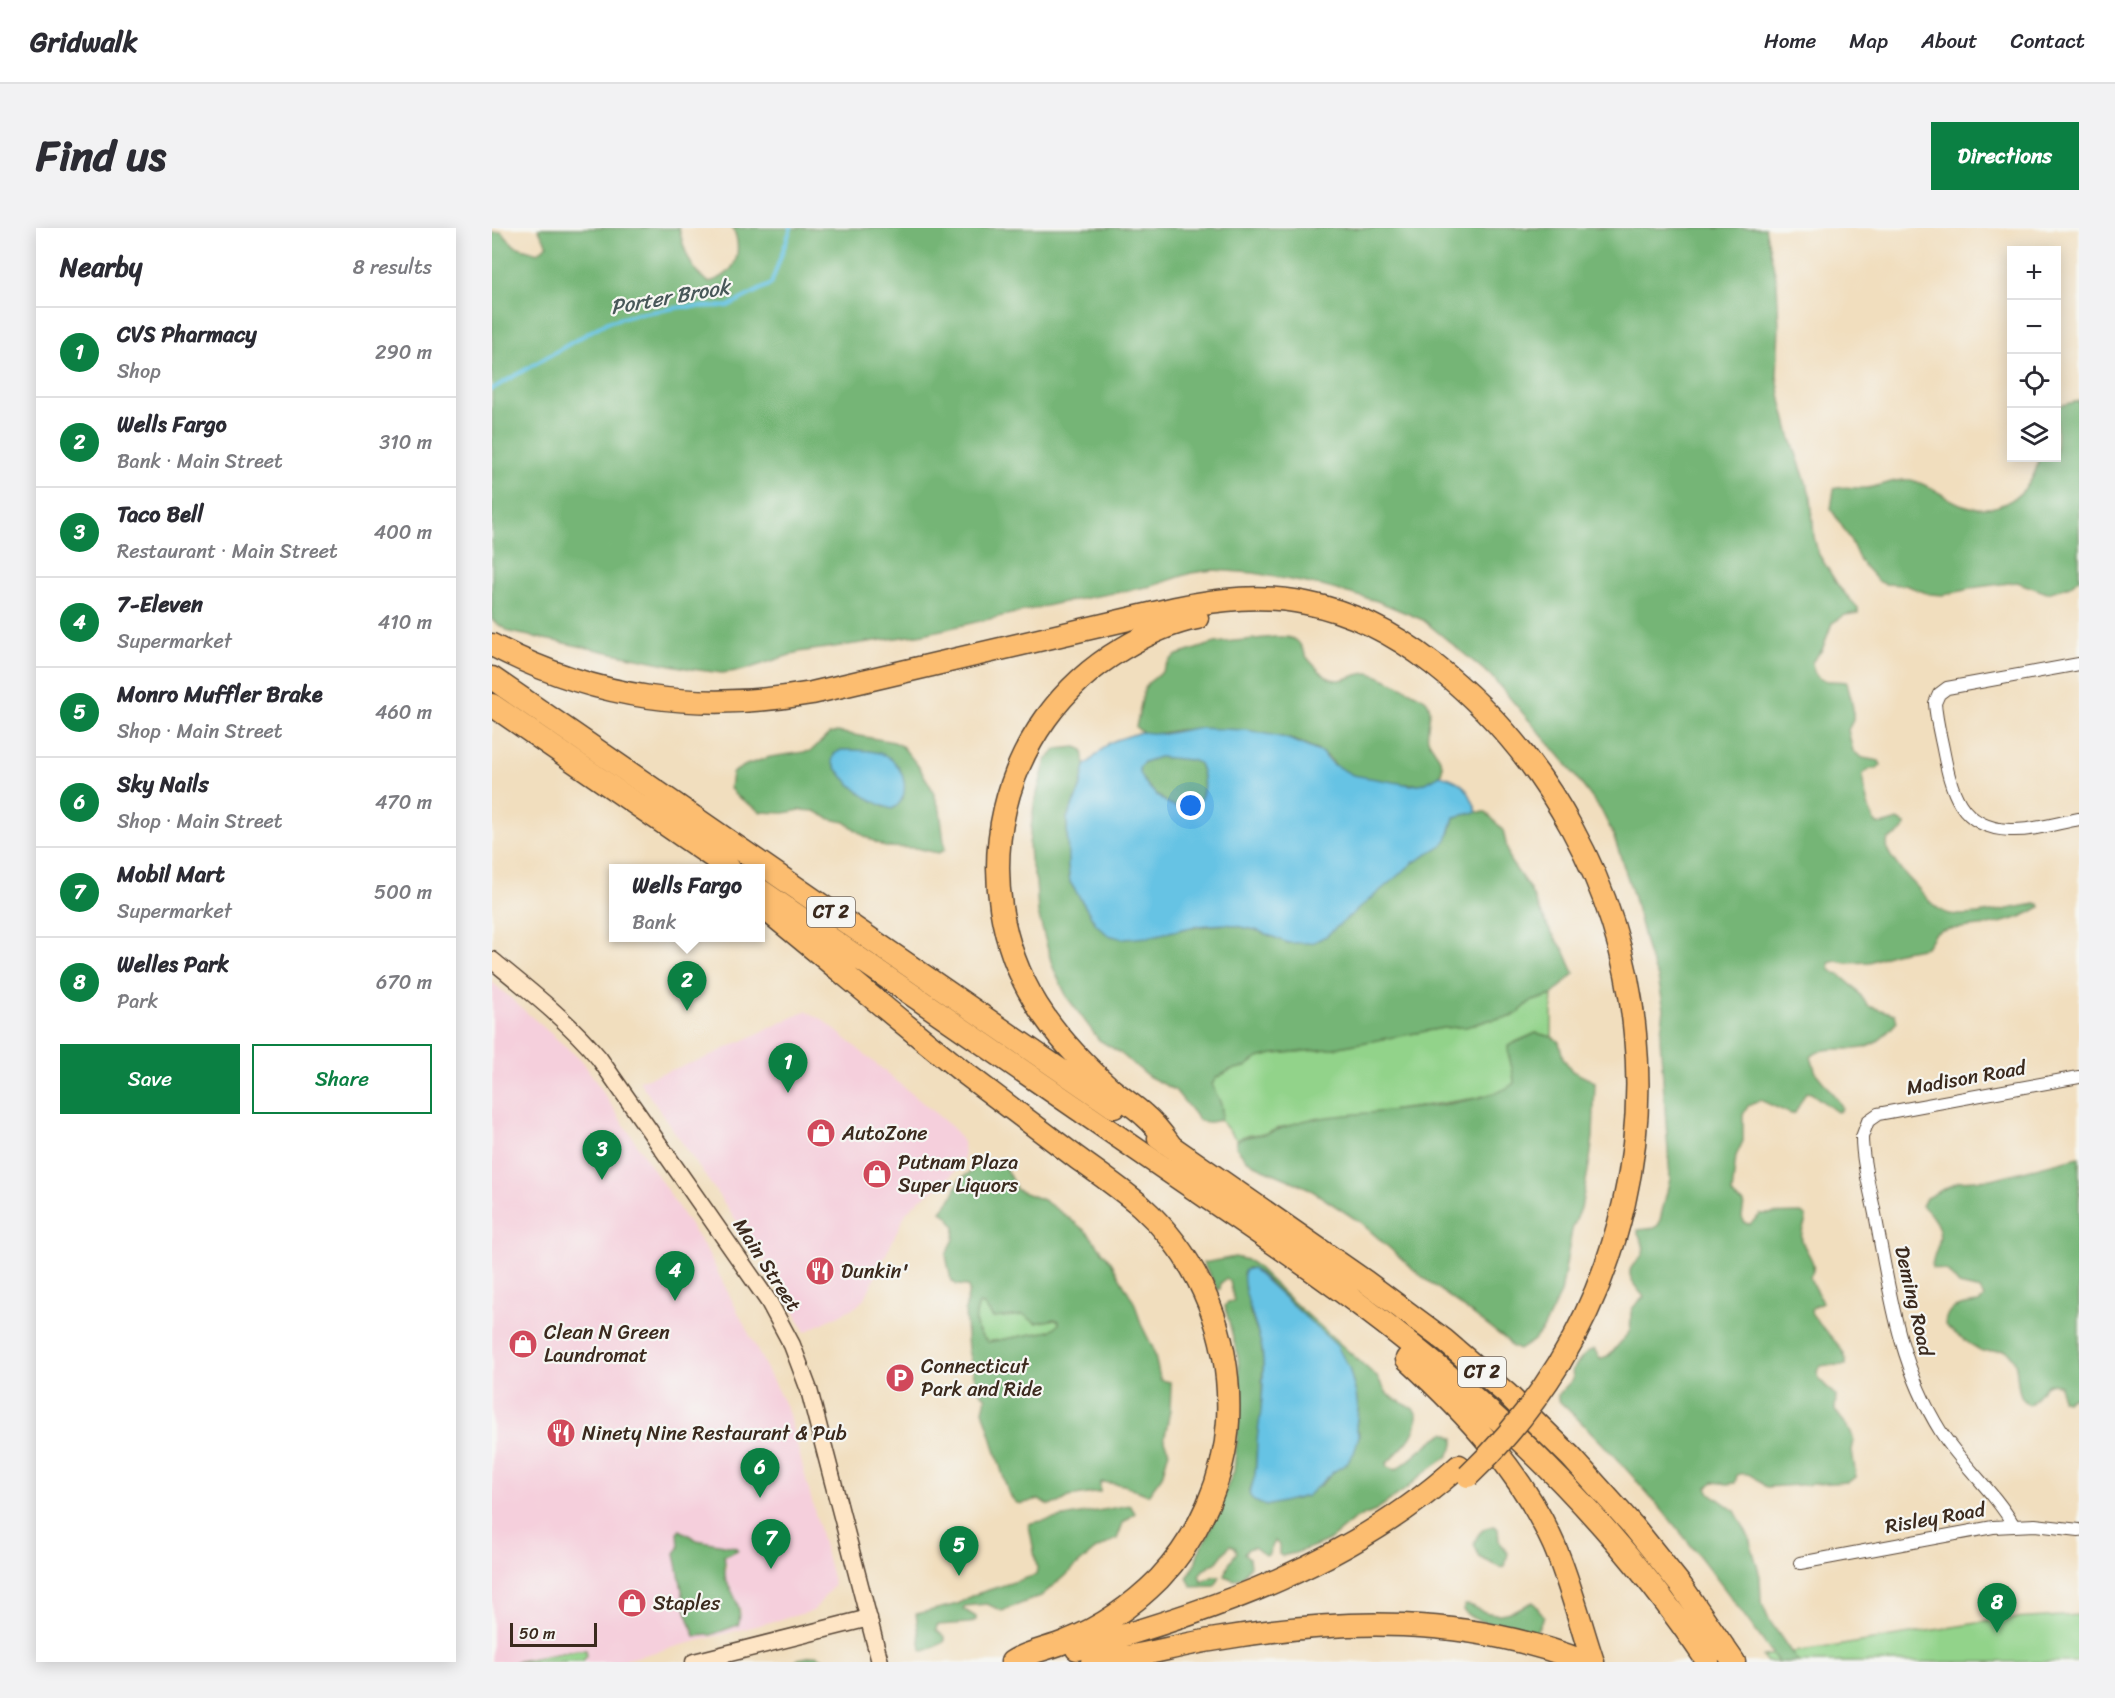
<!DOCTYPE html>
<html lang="en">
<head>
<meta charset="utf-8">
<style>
	:root { --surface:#fff; --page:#f2f2f3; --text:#2b2b33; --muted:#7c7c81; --line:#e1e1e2; --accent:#0b8043 }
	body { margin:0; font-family:Sriracha,sans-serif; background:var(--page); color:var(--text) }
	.controls { position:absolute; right:18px; top:18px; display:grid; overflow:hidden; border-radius:0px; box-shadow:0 3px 15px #0003 }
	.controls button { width:54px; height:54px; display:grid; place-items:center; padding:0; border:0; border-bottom:2px solid var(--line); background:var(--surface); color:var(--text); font:30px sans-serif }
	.scale { position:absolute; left:18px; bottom:15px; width:87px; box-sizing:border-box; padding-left:6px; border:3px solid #3b2a1e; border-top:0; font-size:16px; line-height:21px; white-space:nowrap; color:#3b2a1e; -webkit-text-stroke:4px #f6f6f2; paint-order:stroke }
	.you { position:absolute; left:699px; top:578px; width:21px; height:21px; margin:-15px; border:4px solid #fff; border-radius:50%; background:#1a73e8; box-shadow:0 0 0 9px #1a73e833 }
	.badge { display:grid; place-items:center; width:39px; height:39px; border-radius:50%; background:var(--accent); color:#fff; font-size:20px; font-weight:700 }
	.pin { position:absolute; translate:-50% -50px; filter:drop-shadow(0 2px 3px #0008) }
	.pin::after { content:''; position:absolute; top:32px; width:21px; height:18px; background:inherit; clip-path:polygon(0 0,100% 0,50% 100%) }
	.popup { position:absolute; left:117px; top:636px; width:156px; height:78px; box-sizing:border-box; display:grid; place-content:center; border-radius:0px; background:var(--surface); filter:drop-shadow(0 2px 4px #0005); font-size:20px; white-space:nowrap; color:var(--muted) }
	.popup b { font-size:22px; color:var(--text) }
	.popup::after { content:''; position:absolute; left:50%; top:100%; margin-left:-12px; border:12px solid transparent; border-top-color:var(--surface) }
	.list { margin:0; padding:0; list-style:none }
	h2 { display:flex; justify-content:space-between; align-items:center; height:78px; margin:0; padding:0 24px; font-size:26px }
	h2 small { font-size:20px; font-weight:400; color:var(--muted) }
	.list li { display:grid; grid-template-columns:39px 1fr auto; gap:18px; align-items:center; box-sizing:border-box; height:90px; padding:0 24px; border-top:2px solid var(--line) }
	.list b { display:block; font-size:22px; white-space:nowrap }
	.list p { margin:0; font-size:20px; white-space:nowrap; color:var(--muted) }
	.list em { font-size:20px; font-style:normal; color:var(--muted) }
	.actions { display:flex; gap:12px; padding:18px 24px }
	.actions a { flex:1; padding:14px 0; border:2px solid var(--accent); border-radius:0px; text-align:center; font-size:21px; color:var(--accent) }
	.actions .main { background:var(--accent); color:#fff }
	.icon { flex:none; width:33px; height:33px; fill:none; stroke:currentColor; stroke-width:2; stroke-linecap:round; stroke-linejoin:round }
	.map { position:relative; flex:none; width:1587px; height:1434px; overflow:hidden; border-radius:0px }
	header { display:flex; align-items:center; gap:36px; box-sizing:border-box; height:84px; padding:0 30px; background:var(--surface); border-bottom:2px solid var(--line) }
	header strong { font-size:28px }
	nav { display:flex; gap:33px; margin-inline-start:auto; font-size:21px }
	.intro { display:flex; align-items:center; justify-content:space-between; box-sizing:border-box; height:144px; padding:0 36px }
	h1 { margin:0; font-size:42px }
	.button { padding:15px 27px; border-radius:0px; background:var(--accent); color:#fff; font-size:21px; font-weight:700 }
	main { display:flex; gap:36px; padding:0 36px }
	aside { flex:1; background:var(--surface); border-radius:0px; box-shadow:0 3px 15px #0003 }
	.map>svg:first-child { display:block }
	.built { fill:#f5cfdc; fill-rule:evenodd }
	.green { fill:#92d38a; stroke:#667e54; stroke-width:1.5 }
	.forest { fill:#75b576; stroke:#58704a; stroke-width:1.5; fill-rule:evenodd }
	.water { fill:#66c3e4; stroke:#507681; stroke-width:1.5; fill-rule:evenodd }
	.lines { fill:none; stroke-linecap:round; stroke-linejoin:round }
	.stream { stroke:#66c3e4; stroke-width:4 }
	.minor-casing { stroke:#564536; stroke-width:14 }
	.secondary-casing { stroke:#564536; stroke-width:19 }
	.motorway-casing { stroke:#564536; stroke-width:25 }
	.minor { stroke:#fff; stroke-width:12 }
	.secondary { stroke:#fee5c5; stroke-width:16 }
	.motorway { stroke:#fcbd6f; stroke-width:22 }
	.motorway-bridge-casing { stroke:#564536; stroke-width:25; stroke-linecap:butt }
	.motorway-bridge { stroke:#fcbd6f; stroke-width:22 }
	.labels { text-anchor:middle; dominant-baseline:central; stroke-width:4.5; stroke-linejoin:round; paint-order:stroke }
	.shield { fill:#f6f6f2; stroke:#73675e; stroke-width:1.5 }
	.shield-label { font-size:18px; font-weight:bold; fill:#3b2a1e }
	.street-label { font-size:20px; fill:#3b2a1e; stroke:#f6f6f2 }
	.poi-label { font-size:20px; fill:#3b2a1e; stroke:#f6f6f2; text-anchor:start }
	.water-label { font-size:21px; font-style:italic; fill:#485859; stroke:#f6f6f2 }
</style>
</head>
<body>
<header>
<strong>Gridwalk</strong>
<nav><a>Home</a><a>Map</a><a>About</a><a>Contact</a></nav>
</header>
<div class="intro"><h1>Find us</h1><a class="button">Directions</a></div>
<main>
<aside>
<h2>Nearby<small>8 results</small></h2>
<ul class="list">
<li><span class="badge">1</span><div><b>CVS Pharmacy</b><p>Shop</p></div><em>290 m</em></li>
<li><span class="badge">2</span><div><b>Wells Fargo</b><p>Bank · Main Street</p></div><em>310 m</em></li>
<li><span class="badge">3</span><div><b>Taco Bell</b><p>Restaurant · Main Street</p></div><em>400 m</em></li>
<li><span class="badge">4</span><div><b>7-Eleven</b><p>Supermarket</p></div><em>410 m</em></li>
<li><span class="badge">5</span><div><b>Monro Muffler Brake</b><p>Shop · Main Street</p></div><em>460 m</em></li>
<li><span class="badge">6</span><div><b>Sky Nails</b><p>Shop · Main Street</p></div><em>470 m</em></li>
<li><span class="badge">7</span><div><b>Mobil Mart</b><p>Supermarket</p></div><em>500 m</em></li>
<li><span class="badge">8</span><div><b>Welles Park</b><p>Park</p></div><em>670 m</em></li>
</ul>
<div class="actions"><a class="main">Save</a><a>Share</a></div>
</aside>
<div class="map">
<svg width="1587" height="1434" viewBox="0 0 1587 1434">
	<rect width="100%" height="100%" fill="#f6f6f2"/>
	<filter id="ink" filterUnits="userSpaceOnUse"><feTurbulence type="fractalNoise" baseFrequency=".0167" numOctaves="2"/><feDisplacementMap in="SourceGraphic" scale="12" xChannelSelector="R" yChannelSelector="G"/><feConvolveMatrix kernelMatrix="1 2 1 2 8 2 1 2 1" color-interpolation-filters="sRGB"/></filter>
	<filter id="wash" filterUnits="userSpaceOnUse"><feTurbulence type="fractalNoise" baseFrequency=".008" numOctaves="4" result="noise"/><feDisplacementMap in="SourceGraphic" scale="24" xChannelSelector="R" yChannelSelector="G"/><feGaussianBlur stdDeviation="1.35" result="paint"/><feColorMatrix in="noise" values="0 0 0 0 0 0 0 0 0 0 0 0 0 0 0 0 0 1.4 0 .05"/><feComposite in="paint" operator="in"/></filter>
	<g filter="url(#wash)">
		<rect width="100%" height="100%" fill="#f1debe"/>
		<path class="built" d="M0,754L91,834L216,1025L296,1183L342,1357L321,1383L125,1434H0ZM188,1302L205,1312L243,1319L246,1322L232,1328L235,1338L233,1349L249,1383L246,1397L219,1407L201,1403L194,1383L183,1325L187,1320Z
			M314,783L330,791L461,900L471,914L472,929L467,939L452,955L428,971L414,985L373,1070L365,1078L313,1104L285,1051L147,853L211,831Z"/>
		<path class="green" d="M1060,767V809L1044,805L1023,814L1016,826L1021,840L1022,855L1016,861L984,870L790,899L775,905L752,908L745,912L728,892C734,877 724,869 720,856L724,850L738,842L753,839L766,830L781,826L836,821L951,800L982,797L997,792L1020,789L1026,785L1038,774Z
			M487,1076L492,1077L501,1090L532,1087L544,1095L563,1091L567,1093V1096L558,1103L496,1114C482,1103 481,1092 487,1076Z
			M1587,1387V1434H1275L1270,1428L1344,1418L1504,1392Z
			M85,1422H94L95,1427L91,1433L22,1434Z"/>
		<path class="forest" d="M46,0H187C191,19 199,45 217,54C237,49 248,35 245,14C244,8 244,5 240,0H1273L1285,54L1287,98L1285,148L1289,172L1298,208L1319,269L1322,309L1326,325L1347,359L1366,380V385L1353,387L1340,395L1330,422L1320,434C1322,459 1338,451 1355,454L1361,480V492L1356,502L1361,523L1371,530L1387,533L1389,537L1385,541H1378L1371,546C1370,554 1378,594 1386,596C1391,598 1401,593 1406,592L1413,596C1413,605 1403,608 1396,611L1394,619C1401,635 1414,647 1425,659C1434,669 1440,678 1452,684C1468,693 1524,679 1543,676H1547L1548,679C1519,698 1484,698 1450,702L1443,705L1434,719L1402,725L1378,734L1355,735L1344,733L1337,735L1338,742L1349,748L1364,761L1376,778L1403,786L1405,794C1396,804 1388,814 1375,819C1358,825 1333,815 1319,829L1324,845L1348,875L1350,880L1348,883L1345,884L1319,865L1314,864L1303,885L1299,886L1268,872L1256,878L1251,887V913L1244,928L1240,966L1243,970L1252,975L1250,989L1253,995L1258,996L1269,986L1309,985L1314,988C1315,997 1307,1003 1310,1012C1313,1025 1328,1036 1318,1048C1319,1059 1328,1065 1330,1075L1320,1080L1319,1084C1327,1101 1357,1120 1354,1137C1345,1138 1338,1136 1329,1138L1325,1143L1327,1151L1344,1168L1343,1182L1359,1204L1362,1213L1360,1222L1364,1249L1356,1254L1274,1259C1265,1253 1257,1241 1245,1247L1243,1255L1236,1256L1222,1254L1215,1259L1218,1265L1243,1283L1257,1309L1268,1348L1269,1373L1277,1392L1306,1434H1286C1220,1341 1150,1250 1066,1172V1167L1081,1151L1080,1142L1095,1124L1102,1121L1108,1131L1118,1127L1138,1103C1141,1082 1133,1085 1152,1069C1148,1064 1143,1059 1140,1053C1129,1030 1165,1036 1146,1006V1002L1163,1000L1167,996L1178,951L1168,810L1172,781L1166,750L1156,726L1141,666L1121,606L1109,582L1072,533L999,448L931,392L885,373L830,358L762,345L721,342L699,345L660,358L567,375L432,406L307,424L252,442L230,445L199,441L18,404L0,392V5L9,4L23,18L46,25L55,17Z
			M1587,173V350L1578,358L1555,365L1525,354L1486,359L1452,367L1437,366L1413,357L1393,356L1386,353L1368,333L1357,309L1339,281L1342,261C1352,257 1363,261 1374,260C1389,259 1403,250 1419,252C1437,256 1451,269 1468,276C1506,290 1540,267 1547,230H1564L1565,178Z
			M783,409C790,409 799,408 805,413C809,416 811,423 814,428C819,435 829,445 837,450C851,457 863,444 877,445C884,446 930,468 934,472C943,482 933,499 936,511C937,515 941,519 943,523C951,533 955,545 941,553C927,561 867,551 852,544C845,540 841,534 836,529C824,520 804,512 790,509C763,504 741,502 714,502C705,502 695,501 686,502C672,504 655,512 644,499L652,462L656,455L669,445L678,432L685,427L723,415Z
			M345,504L402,514L410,518L427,539L439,559L448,582L453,622L446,625L424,620L393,619L372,608L353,594L338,591L323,583L308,582L292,585L269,584L243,567L238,560L240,545L254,537L278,529L319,523L337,506ZM349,522C386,522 415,527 411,571L392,579L366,563L344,540Z
			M584,519L591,522L593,538L588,561L575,590L576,638L578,654L604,696L680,702L735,696L764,702L796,715L864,681L922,634L950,618L958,604L962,589L985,584H994L1011,602L1018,633L1037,660L1057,701L1072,722L1082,745L1060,767L1038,774L1026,785L1019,789L997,792L974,799L951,800L836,821L781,826L766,830L753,839L738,842L724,850L720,856C724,869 734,877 728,892L714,895L707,892L683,862L656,848L627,824L607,812L575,769L560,737L546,685L544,654L538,632L537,616L542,577L554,532L565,521Z
			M667,529L699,532L707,535C713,550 715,565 704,579C699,580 695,582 690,581C673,577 650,557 646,540L652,534Z
			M1044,805L1060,809L1067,814L1071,830L1080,843L1103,854L1101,909L1098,932L1089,980L1080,1002L1069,1065L1051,1101L1041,1113L1027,1122L1020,1119L1016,1113L928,1047L868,994L816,960L767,939L754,931L744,919L745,912C755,907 765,908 776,905C789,901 801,895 815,892C856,884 997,880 1022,855C1022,842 1016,831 1016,818Z
			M1587,929V1169H1582L1574,1173L1569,1172L1568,1157C1550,1149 1548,1171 1537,1177C1519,1164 1531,1141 1518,1126C1513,1119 1499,1124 1491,1123C1485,1122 1458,1102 1453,1097C1453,1077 1472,1077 1487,1075L1492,1069L1488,1062L1467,1057L1455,1043L1440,1040C1440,1021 1455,1014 1443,993C1439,987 1436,982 1430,978L1434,970L1467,953L1500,951Z
			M491,932L511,936L525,962L551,972L573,987L596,1005L619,1034L643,1076L649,1096L661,1120L668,1150L669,1152L678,1154L679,1157L678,1182L672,1213L677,1223L670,1248L656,1267L632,1257L610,1254L608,1255V1264L577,1269L567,1275L556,1277L547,1271C528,1275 527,1282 516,1264L491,1182L494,1170L485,1160L476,1122L473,1083L477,1062L475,1058L465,1057L459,1052L454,1027L462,1011L463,999L457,989L449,983L459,971L468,951L479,944L486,933ZM487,1076L492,1077L501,1090L532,1087L544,1095L563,1091L567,1093V1096L558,1103L496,1114C482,1103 481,1092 487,1076Z
			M743,1029L755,1032L763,1037L798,1071L885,1149L896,1167L920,1180L925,1185C926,1210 909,1220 894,1236L895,1239L903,1242C921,1232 934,1214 953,1205L962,1210V1217L956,1228L927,1249L914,1261L881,1284L863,1291L837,1312L823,1318L803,1325L790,1328L787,1326V1317L783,1313L776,1327H773L762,1319L756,1321L752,1325L757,1330L758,1338L750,1349L742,1352L733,1348L737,1335L745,1324L743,1319L738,1317L725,1334L711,1342L707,1347L710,1354L722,1348H728L723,1358L700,1359L695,1350L703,1337L706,1325L718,1303L723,1286L742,1243L749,1168L746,1129L733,1078L736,1074L742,1073L738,1053L734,1051L729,1055L728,1061L726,1062L711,1035ZM756,1040L767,1045L815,1090L857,1140L864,1166L866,1181L864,1199L867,1205L854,1236L841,1244L830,1256L805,1271L790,1273L774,1278L762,1273L758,1262L763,1249L766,1203L769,1191L771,1134L769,1115L758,1084L757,1072L751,1045Z
			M638,1277L643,1285L631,1295L625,1311L603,1322L549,1368L510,1383L495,1376L473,1378L471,1381L484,1389V1392L478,1395L445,1397L444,1402L453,1409V1412L451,1415L433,1423L429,1421L424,1386L466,1376L481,1367L544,1347L545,1340L537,1297L539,1295Z
			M1002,1298L1006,1301L1007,1313L1016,1325L1013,1339L1010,1340L988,1330L982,1316C985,1306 992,1299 1002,1298Z
			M188,1302L205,1312L243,1319L246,1322L232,1328C234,1335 232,1348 234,1352C241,1366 252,1382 246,1397L219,1407L203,1408L194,1383L183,1325L187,1320L186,1304Z
			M1041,1374L1052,1388L1044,1404L1041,1405C1023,1401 980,1396 971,1382L973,1377C981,1376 983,1380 990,1383C1008,1391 1026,1381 1041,1374Z
			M325,1427L337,1434H303L306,1431Z"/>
		<path class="water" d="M703,500L755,502L794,510L830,525L840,536L861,547L919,557L934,555L948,547C972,553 977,561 985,584L962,589L955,612L950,618L922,634L834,708L820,715H796L764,702L735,696L704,698L656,709L632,711L616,707L604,696L578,654L576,638L575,590L588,561L593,538L617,515L624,512L649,504L672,506ZM667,529L699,532L707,535C713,550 715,565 704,579C699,580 695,582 690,581C673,577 649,557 647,540L652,534Z
			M349,522C362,522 384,521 396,529C414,540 420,571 400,581C376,574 353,555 340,534L342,526Z
			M760,1040L845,1118L857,1140L864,1166L866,1181L864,1199L867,1208L862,1225L854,1236L841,1244L815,1268L774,1278L762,1273L758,1268C758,1260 762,1253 763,1246C765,1232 764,1218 766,1204C770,1180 773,1145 770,1121C768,1105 746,1055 753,1042Z"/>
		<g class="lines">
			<path class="stream" d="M0,161L115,94L146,86L190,79L236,78L279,56L299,0"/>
		</g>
	</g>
	<g filter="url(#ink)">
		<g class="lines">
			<g class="minor-casing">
				<path id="minor" d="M1587,436L1455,460L1447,466L1443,475C1444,491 1448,506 1451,521C1459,562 1467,600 1518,602C1541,603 1565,595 1587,591
					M1522,1298C1502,1263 1470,1237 1449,1204C1407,1137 1398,1066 1384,991C1379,964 1370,936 1370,909L1376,893L1386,886L1587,849
					M1308,1335L1501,1299L1543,1297L1587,1302"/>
			</g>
			<g class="secondary-casing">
				<path id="secondary" d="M0,732C38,763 76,793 107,830L277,1074L300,1117L317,1162L388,1434
					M202,1434L377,1390"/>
			</g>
			<g class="motorway-casing">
				<path id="motorway" d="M0,417C103,471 206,485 320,465L684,380C727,371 770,366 814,375C861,384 904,407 941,436C1055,525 1130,662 1143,806C1154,920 1127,1036 1068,1134
					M0,450L622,879
					M0,477L237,640
					M268,662C399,752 530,842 660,932C747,992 835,1049 917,1115C1032,1207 1134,1312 1216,1434
					M277,684C342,737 405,791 470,843C508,872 547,901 585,930C606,945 629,961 649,978C710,1033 740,1111 736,1193C733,1250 707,1309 667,1351C641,1377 610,1399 575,1413C557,1421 537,1423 520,1434
					M667,910L874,1054L952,1112L1015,1166L1079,1229L1142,1299L1190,1359L1242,1434
					M679,918C671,907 663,896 652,887C642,878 631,871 620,862C592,837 565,809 545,777C470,656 506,494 630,421C653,407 679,395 705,390
					M915,1131C974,1185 1029,1243 1062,1317C1078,1354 1088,1395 1101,1434
					M585,1421C721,1383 860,1335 967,1238
					M600,1434C642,1431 684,1417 725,1411C850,1390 973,1387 1093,1434"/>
			</g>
			<use href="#minor" class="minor"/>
			<use href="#secondary" class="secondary"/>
			<use href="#motorway" class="motorway"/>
			<g class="motorway-bridge-casing">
				<path id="motorway-bridge" d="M976,1248C1012,1214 1042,1176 1068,1134"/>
			</g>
			<use href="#motorway-bridge" class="motorway-bridge"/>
		</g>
	</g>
	<defs>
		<g id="shop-disc" transform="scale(1.5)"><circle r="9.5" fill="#d1495b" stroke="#f6f6f2"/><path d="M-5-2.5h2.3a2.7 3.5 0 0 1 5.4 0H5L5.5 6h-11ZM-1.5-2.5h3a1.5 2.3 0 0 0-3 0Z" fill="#fff"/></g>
		<g id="restaurant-disc" transform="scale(1.5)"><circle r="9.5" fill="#d1495b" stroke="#f6f6f2"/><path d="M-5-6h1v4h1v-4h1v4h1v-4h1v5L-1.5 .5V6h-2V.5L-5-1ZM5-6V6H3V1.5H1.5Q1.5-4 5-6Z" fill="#fff"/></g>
		<g id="parking-disc" transform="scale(1.5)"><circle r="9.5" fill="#d1495b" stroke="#f6f6f2"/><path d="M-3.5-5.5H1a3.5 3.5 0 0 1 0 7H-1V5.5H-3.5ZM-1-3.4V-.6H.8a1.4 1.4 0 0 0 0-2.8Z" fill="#fff"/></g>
	</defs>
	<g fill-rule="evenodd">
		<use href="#shop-disc" x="329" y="905"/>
		<use href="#shop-disc" x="385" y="946"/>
		<use href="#restaurant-disc" x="328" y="1043"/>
		<use href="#shop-disc" x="31" y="1116"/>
		<use href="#parking-disc" x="408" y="1150"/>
		<use href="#restaurant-disc" x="69" y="1205"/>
		<use href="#shop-disc" x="140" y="1375"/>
	</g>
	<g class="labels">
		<g class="shield">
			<rect x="315" y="669" width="48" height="30" rx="4.5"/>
			<rect x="966" y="1129" width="48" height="30" rx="4.5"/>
		</g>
		<g class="shield-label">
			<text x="339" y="684">CT 2</text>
			<text x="990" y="1144">CT 2</text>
		</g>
		<g class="street-label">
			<text transform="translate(1474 850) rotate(-10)">Madison Road</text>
			<text transform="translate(275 1037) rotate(57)">Main Street</text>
			<text transform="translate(1422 1073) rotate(77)">Deming Road</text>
			<text transform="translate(1443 1290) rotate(-10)">Risley Road</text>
		</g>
		<g class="poi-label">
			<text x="350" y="905">AutoZone</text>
			<text x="406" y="934">Putnam Plaza<tspan x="406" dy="23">Super Liquors</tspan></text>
			<text x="349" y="1043">Dunkin'</text>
			<text x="52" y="1104">Clean N Green<tspan x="52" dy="23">Laundromat</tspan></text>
			<text x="429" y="1138">Connecticut<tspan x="429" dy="23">Park and Ride</tspan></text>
			<text x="90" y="1205">Ninety Nine Restaurant &amp; Pub</text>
			<text x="161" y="1375">Staples</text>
		</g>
		<g class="water-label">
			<text transform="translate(178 69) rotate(-10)">Porter Brook</text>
		</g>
	</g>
</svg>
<div class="controls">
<button>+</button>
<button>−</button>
<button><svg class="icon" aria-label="locate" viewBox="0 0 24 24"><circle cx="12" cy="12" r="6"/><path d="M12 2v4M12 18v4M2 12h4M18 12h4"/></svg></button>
<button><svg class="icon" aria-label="layers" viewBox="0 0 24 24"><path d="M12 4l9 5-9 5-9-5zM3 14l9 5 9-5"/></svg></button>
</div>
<div class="scale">50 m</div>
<div class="you"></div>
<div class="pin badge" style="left:296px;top:865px">1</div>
<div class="pin badge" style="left:195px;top:783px">2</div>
<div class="popup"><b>Wells Fargo</b>Bank</div>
<div class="pin badge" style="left:110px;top:952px">3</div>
<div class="pin badge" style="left:183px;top:1073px">4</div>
<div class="pin badge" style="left:467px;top:1348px">5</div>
<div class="pin badge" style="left:268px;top:1270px">6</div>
<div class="pin badge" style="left:279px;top:1341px">7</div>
<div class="pin badge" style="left:1505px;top:1405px">8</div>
</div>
</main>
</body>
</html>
